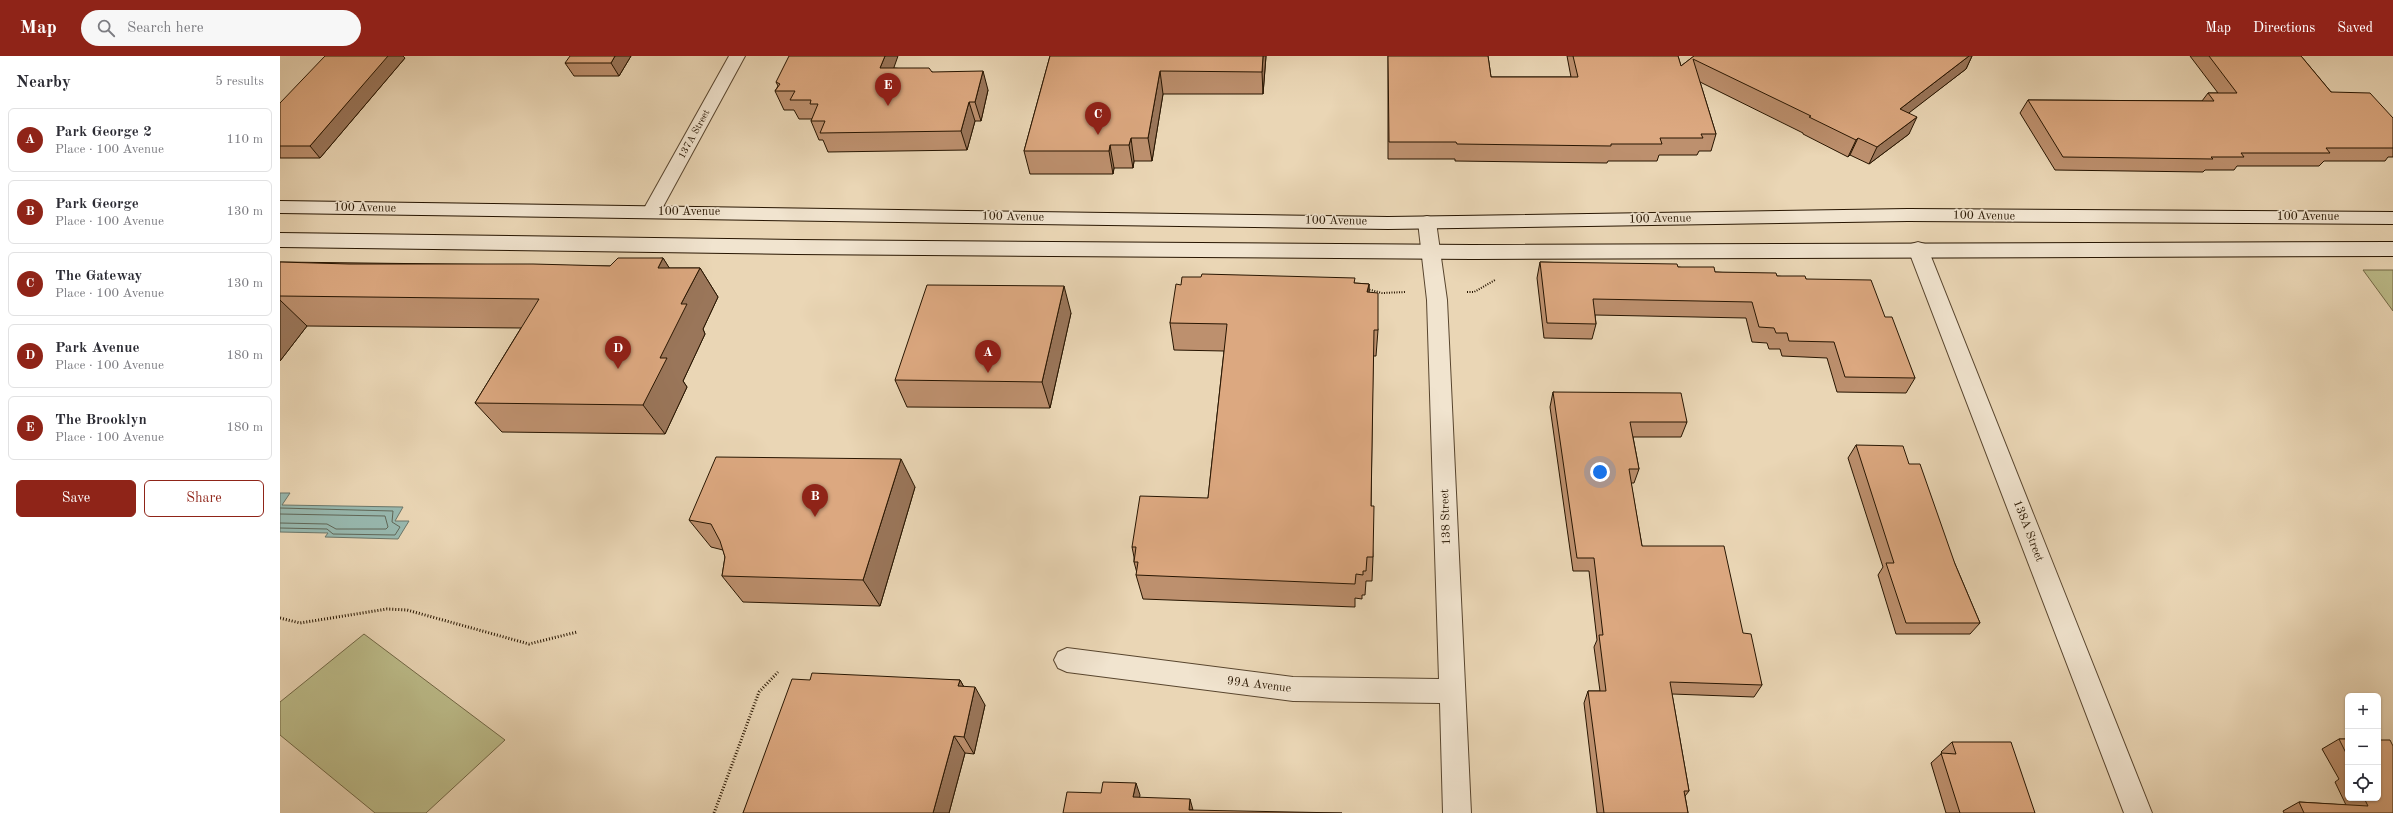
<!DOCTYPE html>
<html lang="en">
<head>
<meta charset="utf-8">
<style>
	:root { --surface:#fff; --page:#f7f7f7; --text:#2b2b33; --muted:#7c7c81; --line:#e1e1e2; --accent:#8f2418 }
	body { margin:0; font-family:"Old Standard TT",serif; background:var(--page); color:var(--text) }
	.controls { position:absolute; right:12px; bottom:12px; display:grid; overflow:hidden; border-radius:6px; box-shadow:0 1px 3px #0004 }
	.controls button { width:36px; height:36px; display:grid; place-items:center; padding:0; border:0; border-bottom:1px solid var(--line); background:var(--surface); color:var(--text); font:20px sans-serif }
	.you { position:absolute; left:1320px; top:416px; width:14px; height:14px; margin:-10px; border:3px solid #fff; border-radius:50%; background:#1a73e8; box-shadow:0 0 0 6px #1a73e833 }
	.badge { display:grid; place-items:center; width:26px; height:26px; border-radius:50%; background:var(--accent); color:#fff; font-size:13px; font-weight:700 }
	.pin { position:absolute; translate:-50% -33px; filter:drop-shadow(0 1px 2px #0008) }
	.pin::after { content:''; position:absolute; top:21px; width:14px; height:12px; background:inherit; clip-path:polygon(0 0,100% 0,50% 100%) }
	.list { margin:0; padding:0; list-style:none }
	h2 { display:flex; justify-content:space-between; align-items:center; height:52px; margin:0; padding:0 16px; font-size:17px }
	h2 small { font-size:13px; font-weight:400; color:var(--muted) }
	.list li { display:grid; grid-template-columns:26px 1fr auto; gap:12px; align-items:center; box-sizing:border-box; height:64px; margin:0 8px 8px; padding:0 8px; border:1px solid var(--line); border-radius:6px }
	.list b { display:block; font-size:15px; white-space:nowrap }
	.list p { margin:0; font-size:13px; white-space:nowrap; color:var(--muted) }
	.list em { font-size:13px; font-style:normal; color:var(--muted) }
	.actions { display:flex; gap:8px; padding:12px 16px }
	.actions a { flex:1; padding:9px 0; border:1px solid var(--accent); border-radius:6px; text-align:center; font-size:14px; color:var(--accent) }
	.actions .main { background:var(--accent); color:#fff }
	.icon { flex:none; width:22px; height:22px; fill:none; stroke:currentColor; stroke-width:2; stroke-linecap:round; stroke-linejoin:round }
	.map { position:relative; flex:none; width:2113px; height:757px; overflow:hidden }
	header { display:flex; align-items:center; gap:24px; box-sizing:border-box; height:56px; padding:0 20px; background:var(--accent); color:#fff }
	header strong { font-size:19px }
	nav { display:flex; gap:22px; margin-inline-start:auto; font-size:14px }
	.search { width:280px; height:36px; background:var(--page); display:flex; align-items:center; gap:10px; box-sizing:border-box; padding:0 14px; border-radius:22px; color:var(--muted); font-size:15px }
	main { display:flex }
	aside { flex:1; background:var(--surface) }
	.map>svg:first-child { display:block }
	.green { fill:#bcbc8a; stroke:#726846 }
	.water { fill:#98b9b0; stroke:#6b776a }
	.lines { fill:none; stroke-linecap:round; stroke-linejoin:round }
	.shore { stroke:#606758; stroke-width:1 }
	.minor-casing { stroke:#58452e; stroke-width:2 }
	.secondary-casing { stroke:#271501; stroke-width:2 }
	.path-far1 { stroke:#271501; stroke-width:2; stroke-dasharray:1 1.5; stroke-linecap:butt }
	.path { stroke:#271501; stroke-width:3; stroke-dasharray:1 2; stroke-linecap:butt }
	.minor { fill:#f1e4cf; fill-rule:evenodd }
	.secondary { fill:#f1e4cf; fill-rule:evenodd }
	.wall { fill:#bd906e; stroke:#271501 }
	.shaded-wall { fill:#9a765a; stroke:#271501 }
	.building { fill:#dca880; stroke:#271501 }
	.labels { text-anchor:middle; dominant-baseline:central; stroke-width:3.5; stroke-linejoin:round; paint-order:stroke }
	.far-street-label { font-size:10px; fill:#271501; stroke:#f1e4cf }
	.street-label { font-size:12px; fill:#271501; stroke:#f1e4cf }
</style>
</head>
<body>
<header>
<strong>Map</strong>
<div class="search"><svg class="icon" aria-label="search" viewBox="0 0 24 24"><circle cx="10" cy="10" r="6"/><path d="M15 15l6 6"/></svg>Search here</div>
<nav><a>Map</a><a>Directions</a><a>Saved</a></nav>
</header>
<main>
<aside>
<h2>Nearby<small>5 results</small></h2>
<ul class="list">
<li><span class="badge">A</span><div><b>Park George 2</b><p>Place · 100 Avenue</p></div><em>110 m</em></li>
<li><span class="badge">B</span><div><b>Park George</b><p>Place · 100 Avenue</p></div><em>130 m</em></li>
<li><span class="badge">C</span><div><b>The Gateway</b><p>Place · 100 Avenue</p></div><em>130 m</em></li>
<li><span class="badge">D</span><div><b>Park Avenue</b><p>Place · 100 Avenue</p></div><em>180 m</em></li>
<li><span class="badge">E</span><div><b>The Brooklyn</b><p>Place · 100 Avenue</p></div><em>180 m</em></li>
</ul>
<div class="actions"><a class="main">Save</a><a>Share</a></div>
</aside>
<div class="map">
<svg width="2113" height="757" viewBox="0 0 2113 757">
	<rect width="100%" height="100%" fill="#ead6b5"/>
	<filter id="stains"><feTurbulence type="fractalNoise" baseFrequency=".005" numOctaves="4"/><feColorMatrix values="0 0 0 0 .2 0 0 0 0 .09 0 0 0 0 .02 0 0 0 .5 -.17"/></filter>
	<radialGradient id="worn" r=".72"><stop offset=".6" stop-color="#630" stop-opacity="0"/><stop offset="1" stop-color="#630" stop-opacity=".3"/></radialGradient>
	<path class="green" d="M2083,214H2113V255Z
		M84,578L225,684L146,757H95L0,679V646Z"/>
	<path class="water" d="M0,437H10L2,449L123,451L115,465H129L118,483L45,481L48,477L0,476Z"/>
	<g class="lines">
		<path class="shore" d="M0,452L113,455L112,466L120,471L115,479L53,478L47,473L0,472
			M0,458L105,460L108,471L106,473H56L47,468L0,467"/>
		<g class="minor-casing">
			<path id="minor" d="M449,0H465L378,160L371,162L364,160L362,156Z
				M1147,160L1154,162L1156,166L1167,244L1191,757H1163L1160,647L1013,645L787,616L778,612L774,604L778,596L787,592L1013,621L1159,623L1147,244L1138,166L1140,162Z
				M1638,186L1645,188L1648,193L1872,757H1844L1628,193L1631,188Z"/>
		</g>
		<g class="secondary-casing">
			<path id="secondary" d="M0,145L1108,161L1628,153L2113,156V168L1628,165L1108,173L0,157Z
				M0,177L516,184L1192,189L2113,186V200L1192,203L516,198L0,191Z"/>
		</g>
		<path class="path-far1" d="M1087,233L1102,237L1126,236
			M1187,236H1194L1215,224"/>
		<path class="path" d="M0,562L20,567L107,553L127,554L249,588L297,576
			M434,757L479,636L498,616"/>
		<use href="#minor" class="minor"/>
		<use href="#secondary" class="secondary"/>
	</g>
	<path class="wall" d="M351,0L339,20H294L285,7Z
		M770,0H986L983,38H883L872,105H854L853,112H834L833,118H750L744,95Z
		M1108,0H1208L1211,21H1291L1287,0H1398L1401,10L1414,0H1692L1686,13L1628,57L1629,78L1589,108L1570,99L1568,101L1523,78V77L1420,26L1436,78L1431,95H1419L1417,99H1379L1377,105H1328L1327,107L1175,105V103H1108Z
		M1910,0H2021L2051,36L2113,62V101H2108L2105,105H2044L2039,110H1957L1954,114H1925L1923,116L1775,114L1740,57L1748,44L1922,45L1928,37H1938Z
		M125,2L40,102H0V47Z
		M614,12L652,16L708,34L701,65H695L687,94L548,96L543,84H539L531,65L532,63H519L514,54H504L495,35L498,30L496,26Z
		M383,202L389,212H420L438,241L423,273L425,278L403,325L407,331L385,378L222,376L195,347L241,272L27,270L0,305V206L330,210Z
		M1260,206L1398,211L1435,216L1497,220L1526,223L1605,261L1635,322L1626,337L1557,336L1547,302L1502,300L1500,293H1489L1487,287L1472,286L1466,262L1315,259L1316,268L1312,283L1264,282L1257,222Z
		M1074,227L1089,228V236L1098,274L1096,300H1093L1091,450L1093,501L1092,525H1086L1085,539H1082V543L1075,542V551L863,543L856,519L857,517L854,506V501L852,491L928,442L944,295L894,294L890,267L901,229Z
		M791,257L770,352L627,351L615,324Z
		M1273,336L1407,366L1401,381H1353L1359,413L1354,427H1351L1362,490L1463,577L1482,629L1474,641L1392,638L1409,735L1405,740L1408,757H1317L1304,647L1308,635H1320L1314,591L1317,584L1309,515H1293L1270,351Z
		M1576,389L1629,408L1675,508L1700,567L1690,578H1616L1598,519L1603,511L1568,402Z
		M635,431L600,550L463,546L442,520L445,501L443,494L431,491L409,464Z
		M530,624H680L684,631L705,649L694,698L685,697L669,757H463Z
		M2059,683H2068V742H2098L2113,757H2004L2003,755L2019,746L2066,749L2055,726L2059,723L2042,693Z
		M1672,686L1755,757H1666L1651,707L1662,697L1661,696Z"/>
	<path class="shaded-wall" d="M107,0H123L125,2L40,102L30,90Z
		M335,0H351L339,20L331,7Z
		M605,0H618L607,31L600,12Z
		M983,0H986L983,38L982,16Z
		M1689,0H1692L1686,13L1612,70L1620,53Z
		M703,15L708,34L701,65L695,46Z
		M880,15L883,38L872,105L868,82Z
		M689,46L695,65L687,94L681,75Z
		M1637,61L1629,78L1589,108L1597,91Z
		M851,82L854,105L853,112L849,89Z
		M1578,82L1570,99L1568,101L1576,84Z
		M830,89L834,112L833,118L829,95Z
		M383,202L402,232L378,212Z
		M420,212L438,241L423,273L425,278L403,325L407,331L385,378L363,349L380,302L401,248Z
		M1089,228V255L1087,236Z
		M784,230L791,257L770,352L762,326Z
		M0,244L27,270L0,305Z
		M621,403L635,431L600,550L583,524Z
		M680,624L690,642L678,630Z
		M695,631L705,649L694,698L684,681Z
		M674,680L685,697L669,757H653Z
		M856,727L860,739L858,752L853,741Z
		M910,743L913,754H909Z"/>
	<path class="building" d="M45,0H108L30,90H0V47Z
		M290,0H335L331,7H285Z
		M509,0H605L600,12H649L652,16L703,15L695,46H689L681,75L540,77L545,65H531L538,48H530L531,44H510L515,35H495L500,28L496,26Z
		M770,0H983L982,16L880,15L868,82H851L849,89H830L829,95H744Z
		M1108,0H1208L1211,21H1298L1293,0H1398L1401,10L1414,0H1689L1620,53L1637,61L1597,91L1578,82L1576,84L1529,61L1531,60L1413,3L1436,78H1421L1423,82H1380L1382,88H1331V90L1177,88L1176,86H1109Z
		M1929,0H2021L2051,36L2090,37L2113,62V92H2046L2050,97H1961L1964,101H1931L1933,103L1783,101L1748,44L1934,45L1928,37H1957Z
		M338,202H383L378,212H420L401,248H407L380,302H387L363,349L195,347L259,243L0,240V206L69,208H253L330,210Z
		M1260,206L1397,208L1398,211H1434L1435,216L1496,217L1497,220H1525L1526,223L1591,224L1605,261H1612L1635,322L1565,321L1554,286L1509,285L1507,277H1496L1494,272L1479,271L1472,246L1313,243L1316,268L1267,267Z
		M922,218L1075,222L1074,227L1089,228L1087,236L1098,237V274H1094L1091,450H1094L1093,501H1087L1086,515H1083V519L1076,518L1075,528L856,519L858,506H854L856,491H852L860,440L928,442L947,268L890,267L896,228L901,229L902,221H921Z
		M647,229L784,230L762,326L615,324Z
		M1273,336L1401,337L1407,366H1350L1359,413H1349L1362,490H1444L1463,577L1471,578L1482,629L1390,626L1409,735H1404L1408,757H1324L1308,635H1326L1319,579H1323L1314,502H1297Z
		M1576,389L1623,390L1629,408H1640L1675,508L1700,567H1626L1606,507H1614Z
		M436,401L621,403L583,524L442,520L445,501L440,485L431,468L409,464Z
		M532,617L597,620L680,624L678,630L695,631L684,681L674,680L653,757H463L512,623L530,624Z
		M2059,683H2068V701Z
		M2098,684H2110L2113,690V757H2024L2019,746L2088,750L2084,742H2098Z
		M1672,686H1731L1755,757H1680L1661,697L1676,698Z
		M823,726L856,727L853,741L910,743L909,754L1062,757H783L787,736L821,737Z"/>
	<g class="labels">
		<g class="far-street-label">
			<text transform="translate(414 78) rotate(-61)">137A Street</text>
		</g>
		<g class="street-label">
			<text transform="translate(85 152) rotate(1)">100 Avenue</text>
			<text x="409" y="156">100 Avenue</text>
			<text transform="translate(1704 160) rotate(1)">100 Avenue</text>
			<text transform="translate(733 161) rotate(1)">100 Avenue</text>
			<text x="2028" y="161">100 Avenue</text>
			<text transform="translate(1380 163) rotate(-1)">100 Avenue</text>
			<text transform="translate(1056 165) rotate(1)">100 Avenue</text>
			<text transform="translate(1166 461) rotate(-92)">138 Street</text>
			<text transform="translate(1748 475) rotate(69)">138A Street</text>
			<text transform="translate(979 629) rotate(7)">99A Avenue</text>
		</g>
	</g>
	<rect width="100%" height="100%" filter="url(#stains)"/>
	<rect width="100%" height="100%" fill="url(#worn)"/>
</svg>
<div class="controls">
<button>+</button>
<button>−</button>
<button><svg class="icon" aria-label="locate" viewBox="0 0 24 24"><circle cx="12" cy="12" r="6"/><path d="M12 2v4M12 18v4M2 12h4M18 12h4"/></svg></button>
</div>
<div class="you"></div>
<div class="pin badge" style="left:708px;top:317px">A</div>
<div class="pin badge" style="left:535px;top:461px">B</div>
<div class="pin badge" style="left:818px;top:79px">C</div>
<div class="pin badge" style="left:338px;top:313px">D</div>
<div class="pin badge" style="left:608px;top:50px">E</div>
</div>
</main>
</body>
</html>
